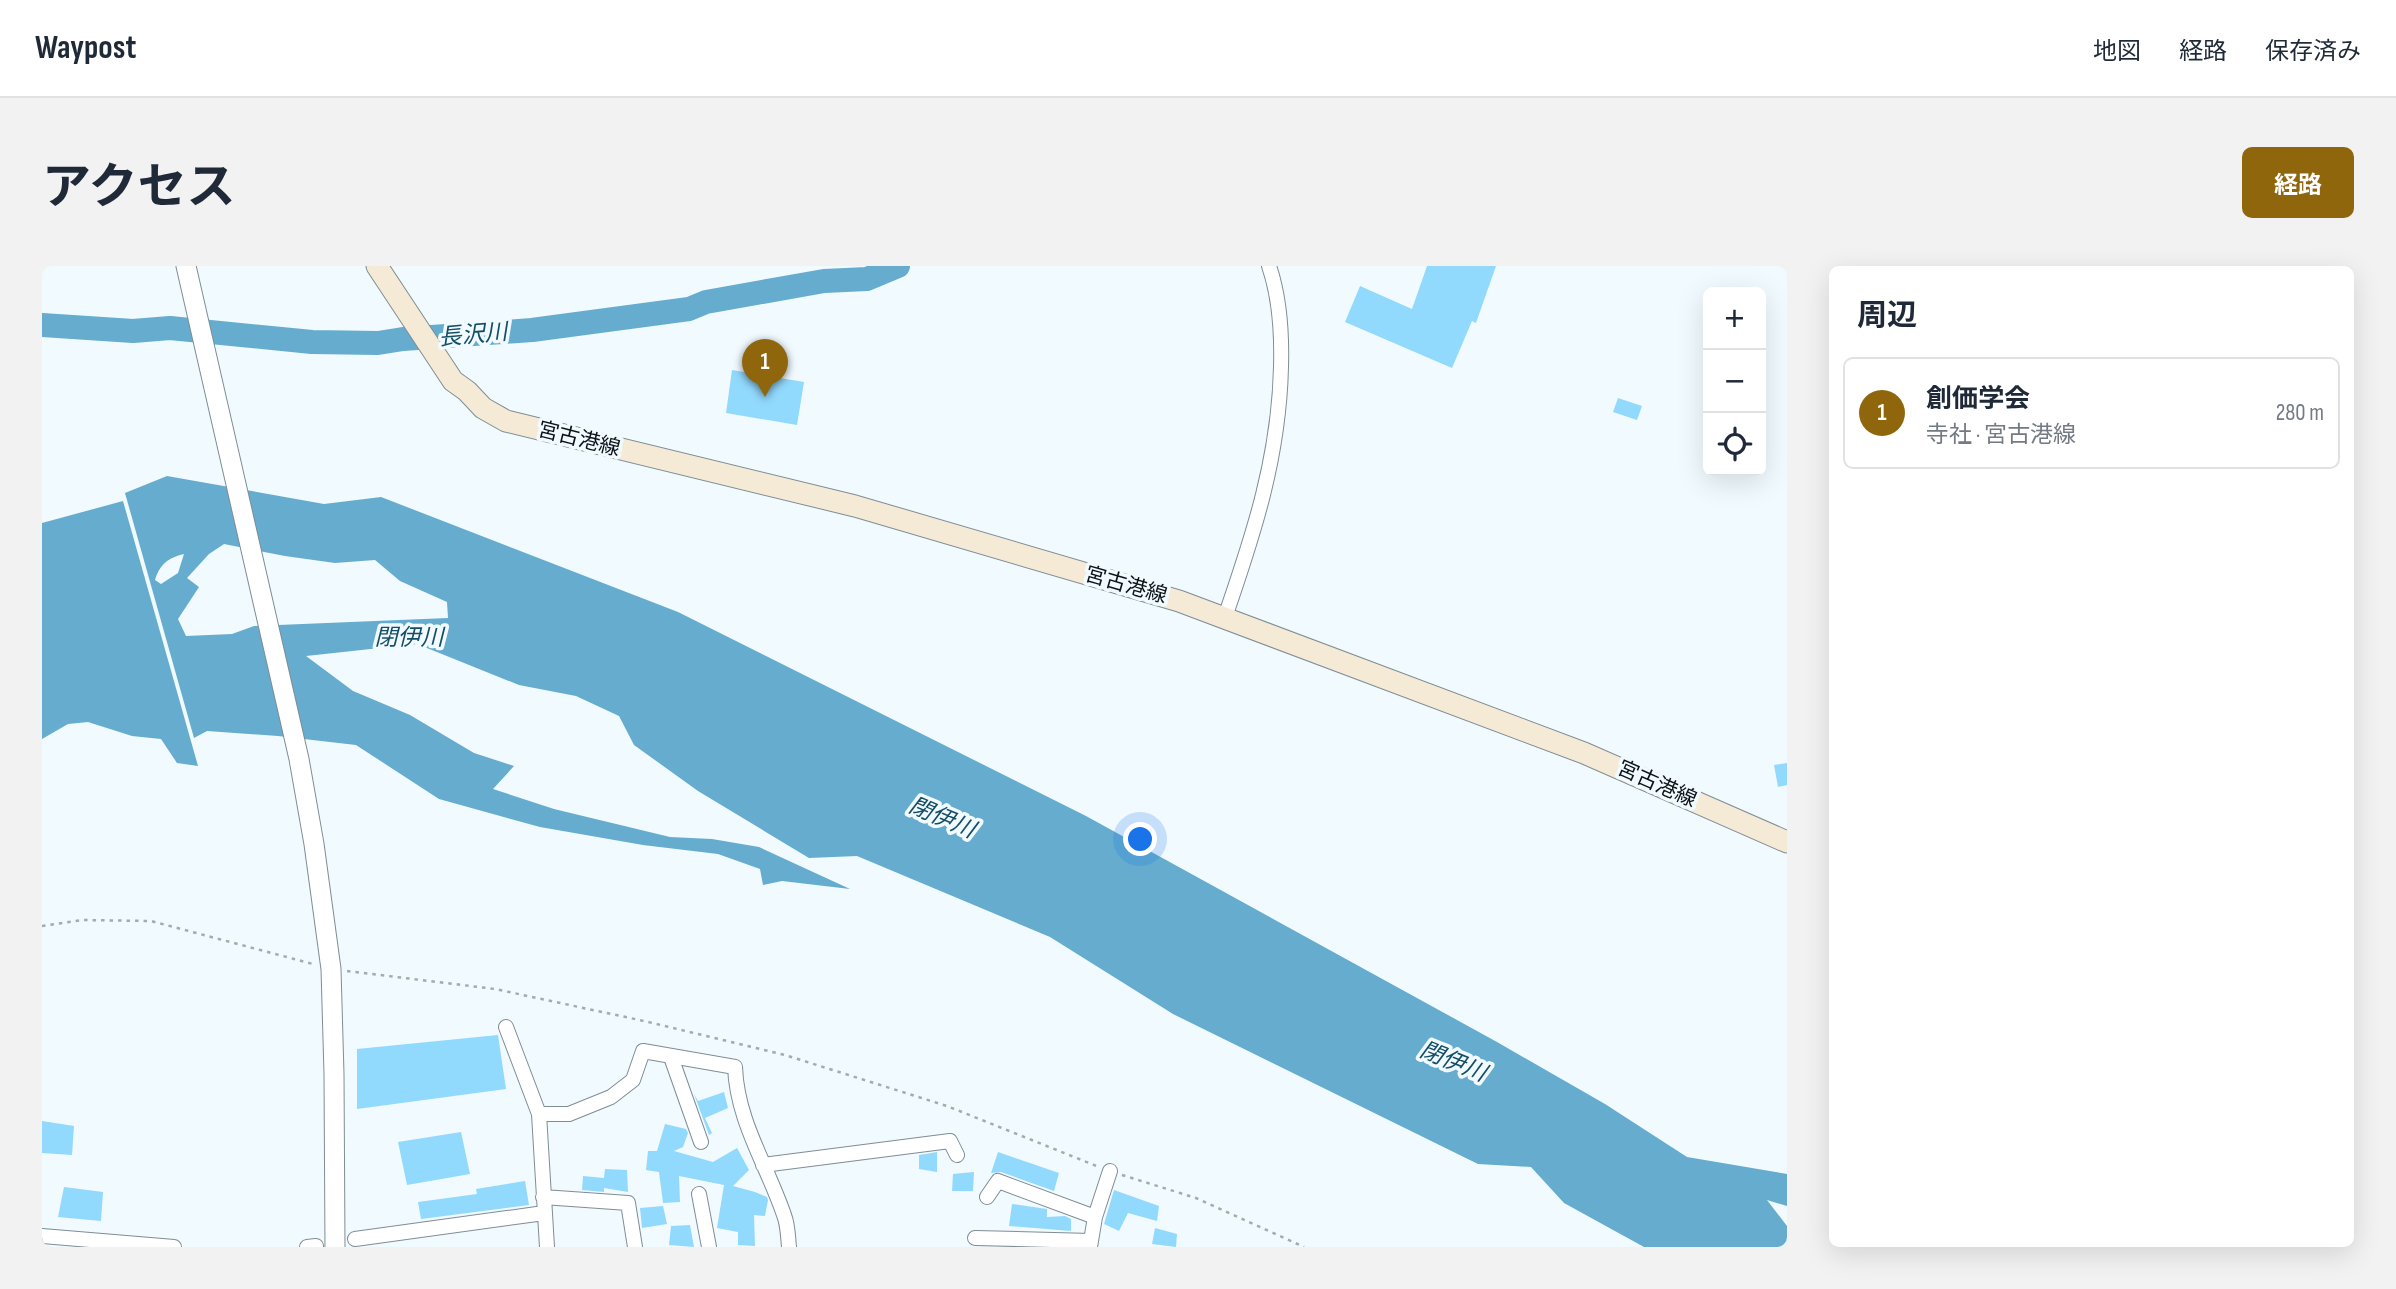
<!DOCTYPE html>
<html lang="ja">
<head>
<meta charset="utf-8">
<style>
	:root { --surface:#fff; --page:#f2f2f3; --text:#1f2937; --muted:#747a83; --line:#e0e1e3; --accent:#8f660c }
	body { margin:0; font-family:"Sofia Sans Condensed","Noto Sans JP",sans-serif; background:var(--page); color:var(--text) }
	.controls { position:absolute; right:21px; top:21px; display:grid; overflow:hidden; border-radius:10px; box-shadow:0 7px 28px #0002 }
	.controls button { width:63px; height:63px; display:grid; place-items:center; padding:0; border:0; border-bottom:2px solid var(--line); background:var(--surface); color:var(--text); font:35px sans-serif }
	.you { position:absolute; left:1099px; top:574px; width:24px; height:24px; margin:-18px; border:5px solid #fff; border-radius:50%; background:#1a73e8; box-shadow:0 0 0 10px #1a73e833 }
	.badge { display:grid; place-items:center; width:46px; height:46px; border-radius:50%; background:var(--accent); color:#fff; font-size:23px; font-weight:700 }
	.pin { position:absolute; translate:-50% -58px; filter:drop-shadow(0 2px 4px #0008) }
	.pin::after { content:''; position:absolute; top:37px; width:24px; height:21px; background:inherit; clip-path:polygon(0 0,100% 0,50% 100%) }
	.list { margin:0; padding:0; list-style:none }
	h2 { display:flex; justify-content:space-between; align-items:center; height:91px; margin:0; padding:0 28px; font-size:30px }
	h2 small { font-size:23px; font-weight:400; color:var(--muted) }
	.list li { display:grid; grid-template-columns:46px 1fr auto; gap:21px; align-items:center; box-sizing:border-box; height:112px; margin:0 14px 14px; padding:0 14px; border:2px solid var(--line); border-radius:10px }
	.list b { display:block; font-size:26px; white-space:nowrap }
	.list p { margin:0; font-size:23px; white-space:nowrap; color:var(--muted) }
	.list em { font-size:23px; font-style:normal; color:var(--muted) }
	.icon { flex:none; width:38px; height:38px; fill:none; stroke:currentColor; stroke-width:2; stroke-linecap:round; stroke-linejoin:round }
	.map { position:relative; flex:none; width:1745px; height:981px; overflow:hidden; border-radius:10px }
	header { display:flex; align-items:center; gap:42px; box-sizing:border-box; height:98px; padding:0 35px; background:var(--surface); border-bottom:2px solid var(--line) }
	header strong { font-size:33px }
	nav { display:flex; gap:38px; margin-inline-start:auto; font-size:24px }
	.intro { display:flex; align-items:center; justify-content:space-between; box-sizing:border-box; height:168px; padding:0 42px }
	h1 { margin:0; font-size:49px }
	.button { padding:18px 32px; border-radius:10px; background:var(--accent); color:#fff; font-size:24px; font-weight:700 }
	main { display:flex; gap:42px; padding:0 42px }
	aside { flex:1; background:var(--surface); border-radius:10px; box-shadow:0 7px 28px #0002 }
	.map>svg:first-child { display:block }
	.water { fill:#65accf; fill-rule:evenodd }
	.lines { fill:none; stroke-linecap:round; stroke-linejoin:round }
	.river { stroke:#65accf; stroke-width:24 }
	.building { fill:#92d9fe }
	.minor-casing { stroke:#7f8d95; stroke-width:16 }
	.tertiary-casing { stroke:#7f8d95; stroke-width:21 }
	.secondary-casing { stroke:#7f8d95; stroke-width:23 }
	.path { stroke:#a2abaf; stroke-width:2.5; stroke-dasharray:3.5 5; stroke-linecap:butt }
	.minor { stroke:#fff; stroke-width:14 }
	.tertiary { stroke:#fff; stroke-width:19 }
	.secondary { stroke:#f5ead6; stroke-width:21 }
	.labels { text-anchor:middle; dominant-baseline:central; stroke-width:7; stroke-linejoin:round; paint-order:stroke }
	.street-label { font-size:21px; fill:#0d1215; stroke:#f0faff }
	.water-label { font-size:23px; font-style:italic; fill:#144d66; stroke:#f0faff }
</style>
</head>
<body>
<header>
<strong>Waypost</strong>
<nav><a>地図</a><a>経路</a><a>保存済み</a></nav>
</header>
<div class="intro"><h1>アクセス</h1><a class="button">経路</a></div>
<main>
<div class="map">
<svg width="1745" height="981" viewBox="0 0 1745 981">
	<rect width="100%" height="100%" fill="#f0faff"/>
	<path class="water" d="M125,210L282,238L339,231L636,346L1044,550L1455,776L1563,838L1645,891L1745,908V940L1725,934L1745,960V981H1602L1522,937L1489,901L1436,898L1131,748L1008,671L815,590L767,592L656,525L592,479L577,450L534,430L477,419L375,378L264,390L311,425L368,449L432,487L472,500L451,523L512,543L628,571L670,573L717,581L808,623L740,615L721,619L718,603L676,588L601,579L498,561L397,533L314,479L236,470L165,465L152,472L83,227ZM182,278L243,290L293,297L333,294L358,315L405,336L406,352L212,360L190,368L144,370L136,353L157,321L145,312L167,288ZM142,288L136,307L119,318L113,314C118,298 126,292 142,288Z
		M81,235L156,500L135,497L119,473L90,470L46,456L26,458L0,473V257Z"/>
	<g class="lines">
		<path class="river" d="M0,59L91,65L128,62L270,76L336,77L361,73L490,64L647,43L664,36L782,15L825,13L856,0"/>
	</g>
	<path class="building" d="M1385,0H1454L1434,57L1430,55L1410,102L1303,56L1318,20L1370,43Z
		M690,104L762,116L755,159L684,147Z
		M1576,132L1600,140L1595,154L1571,146Z
		M1745,497V519L1736,521L1732,499Z
		M456,769L464,823L315,843V783Z
		M682,826L686,842L663,852L670,867L667,869L652,828L656,835Z
		M0,855L32,860L30,889L0,887Z
		M623,858L644,863L646,867L641,881L632,885L671,896L695,882L707,904L691,920L713,926L725,931L726,934L723,950L712,949L713,980L696,979V966L675,962L682,919L637,910L638,936L621,937L617,906L604,904L606,885H615Z
		M419,866L428,908L365,919L356,876Z
		M895,886V906L877,903V889Z
		M956,886L1017,907L1012,925L959,906L949,907Z
		M563,903L585,904L586,926L562,922V926L540,924L541,910L562,912Z
		M932,906L931,925H910L911,908Z
		M483,915L487,939L379,953L376,936L435,928L434,923Z
		M22,921L61,926L59,955L16,951Z
		M1072,924L1117,940L1115,955L1086,947L1077,965L1062,958Z
		M970,938L1005,943V951L1023,950L1029,953V965L967,960Z
		M621,940L625,958L600,962L598,942Z
		M648,959L652,981L627,979L629,960Z
		M1113,962L1135,968L1134,981L1110,978Z"/>
	<g class="lines">
		<g class="minor-casing">
			<path id="minor" d="M1183,351C1212,267 1237,191 1239,101C1240,66 1238,32 1227,0
				M464,761L497,848L505,981
				M629,791L659,876
				M497,848H527L569,831L591,814L601,785L693,801C695,855 725,899 742,949C746,959 746,971 747,981
				M721,899L908,875L915,889
				M657,928L667,981
				M501,931L586,937L593,981
				M945,931L956,915L1053,951
				M0,970L132,981
				M933,972L1049,975
				M313,973L502,947
				M265,981L274,980
				M1048,981L1053,951L1068,905"/>
		</g>
		<g class="tertiary-casing">
			<path id="tertiary" d="M144,0L257,493L272,578L289,703L292,808L293,981"/>
		</g>
		<g class="secondary-casing">
			<path id="secondary" d="M335,0L411,115L425,125L441,142L464,155L813,240L1137,335L1542,487L1745,576"/>
		</g>
		<path class="path" d="M0,660L41,654L109,655L271,698
			M305,705L453,723L602,755L743,789L905,840L1057,901
			M1080,909L1154,932L1262,981"/>
		<use href="#minor" class="minor"/>
		<use href="#tertiary" class="tertiary"/>
		<use href="#secondary" class="secondary"/>
	</g>
	<g class="labels">
		<g class="street-label">
			<text transform="translate(537 173) rotate(14)">宮古港線</text>
			<text transform="translate(1084 319) rotate(16)">宮古港線</text>
			<text transform="translate(1615 518) rotate(24)">宮古港線</text>
		</g>
		<g class="water-label">
			<text transform="translate(431 69) rotate(-5)">長沢川</text>
			<text x="367" y="372">閉伊川</text>
			<text transform="translate(900 552) rotate(23)">閉伊川</text>
			<text transform="translate(1411 796) rotate(22)">閉伊川</text>
		</g>
	</g>
</svg>
<div class="controls">
<button>+</button>
<button>−</button>
<button><svg class="icon" aria-label="locate" viewBox="0 0 24 24"><circle cx="12" cy="12" r="6"/><path d="M12 2v4M12 18v4M2 12h4M18 12h4"/></svg></button>
</div>
<div class="you"></div>
<div class="pin badge" style="left:723px;top:131px">1</div>
</div>
<aside>
<h2>周辺<small></small></h2>
<ul class="list">
<li><span class="badge">1</span><div><b>創価学会</b><p>寺社 · 宮古港線</p></div><em>280 m</em></li>
</ul>
</aside>
</main>
</body>
</html>
